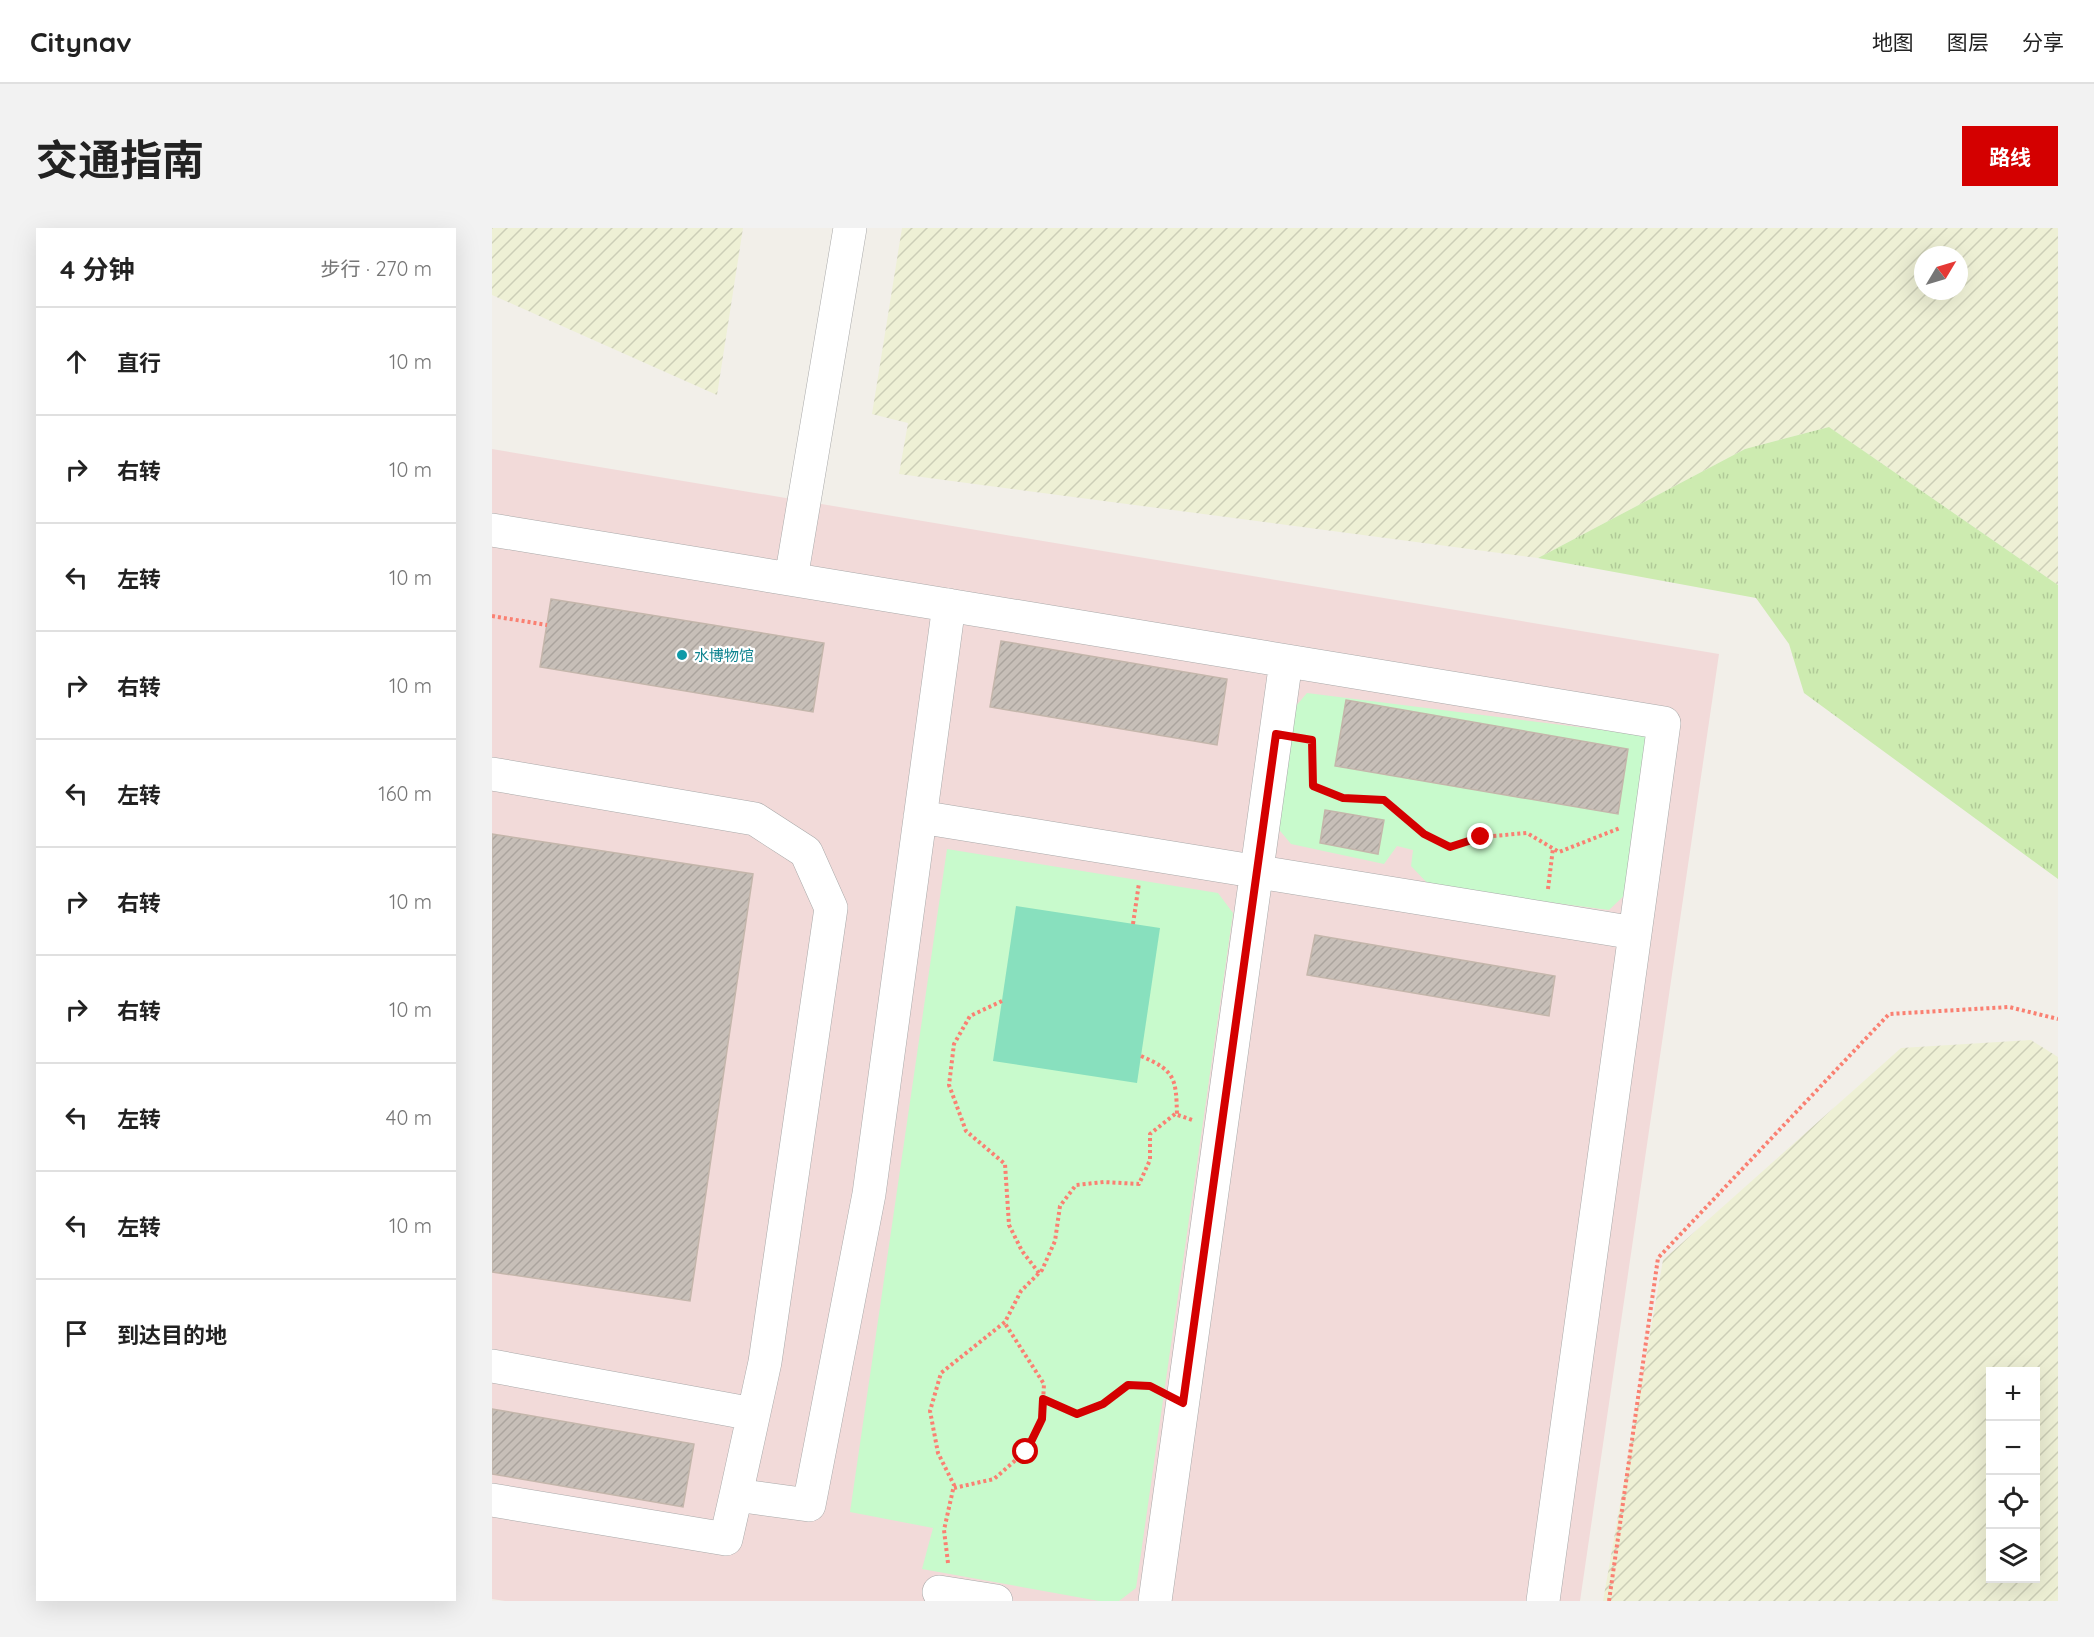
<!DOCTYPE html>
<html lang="zh">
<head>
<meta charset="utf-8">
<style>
	:root { --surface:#fff; --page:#f2f2f2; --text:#222; --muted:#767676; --line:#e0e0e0; --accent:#d40000 }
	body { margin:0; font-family:Quicksand,"Noto Sans SC",sans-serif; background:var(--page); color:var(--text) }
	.controls { position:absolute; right:18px; bottom:18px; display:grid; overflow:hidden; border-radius:0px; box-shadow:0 6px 24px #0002 }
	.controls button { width:54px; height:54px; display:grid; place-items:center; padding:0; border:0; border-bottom:2px solid var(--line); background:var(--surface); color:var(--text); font:30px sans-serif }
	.compass { position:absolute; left:1422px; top:18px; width:54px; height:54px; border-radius:50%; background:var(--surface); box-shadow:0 6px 24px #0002; rotate:52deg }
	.stop { position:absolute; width:18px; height:18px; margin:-14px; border:4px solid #d40000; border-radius:50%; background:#fff }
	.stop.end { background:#d40000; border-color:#fff; box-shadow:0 2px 6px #0008 }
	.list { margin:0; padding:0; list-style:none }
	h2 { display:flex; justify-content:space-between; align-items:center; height:78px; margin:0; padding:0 24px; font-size:26px }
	h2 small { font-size:20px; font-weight:400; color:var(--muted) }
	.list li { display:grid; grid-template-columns:39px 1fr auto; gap:18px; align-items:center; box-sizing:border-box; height:108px; padding:0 24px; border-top:2px solid var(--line) }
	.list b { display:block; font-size:22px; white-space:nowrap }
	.list em { font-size:20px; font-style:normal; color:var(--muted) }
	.icon { flex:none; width:33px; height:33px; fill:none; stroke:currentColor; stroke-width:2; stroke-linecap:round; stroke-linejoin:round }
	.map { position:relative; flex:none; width:1566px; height:1373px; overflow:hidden; border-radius:0px }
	header { display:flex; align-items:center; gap:36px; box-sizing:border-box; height:84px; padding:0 30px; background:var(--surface); border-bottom:2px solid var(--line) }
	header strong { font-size:28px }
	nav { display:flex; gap:33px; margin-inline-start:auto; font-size:21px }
	.intro { display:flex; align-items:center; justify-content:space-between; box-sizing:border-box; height:144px; padding:0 36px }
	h1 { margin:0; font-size:42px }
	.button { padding:15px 27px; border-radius:0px; background:var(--accent); color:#fff; font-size:21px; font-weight:700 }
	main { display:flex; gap:36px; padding:0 36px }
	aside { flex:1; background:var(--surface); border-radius:0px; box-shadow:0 6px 24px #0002 }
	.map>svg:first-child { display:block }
	.commercial { fill:#f2dad9 }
	.farmland { fill:url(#farmland-furrows); fill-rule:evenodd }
	.grass { fill:url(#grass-tufts) }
	.park { fill:#c8facc }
	.pitch { fill:#88e0be }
	.building { fill:url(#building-hatch); stroke:#c4b6ab; stroke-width:1.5 }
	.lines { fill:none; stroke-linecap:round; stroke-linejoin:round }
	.minor-casing { stroke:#a9a9a9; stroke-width:34 }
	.path { stroke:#fa8072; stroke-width:4; stroke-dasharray:3 3; stroke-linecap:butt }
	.minor { stroke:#fff; stroke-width:33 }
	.route { stroke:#d40000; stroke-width:8 }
	.culture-dot { fill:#0f9aa8; stroke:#fff; stroke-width:2 }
	.labels { text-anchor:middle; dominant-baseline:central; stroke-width:4.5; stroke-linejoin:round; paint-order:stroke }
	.culture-label { font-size:15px; fill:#0d838f; stroke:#fff; text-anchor:start }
</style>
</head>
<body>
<header>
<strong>Citynav</strong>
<nav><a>地图</a><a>图层</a><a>分享</a></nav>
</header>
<div class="intro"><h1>交通指南</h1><a class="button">路线</a></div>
<main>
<aside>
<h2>4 分钟<small>步行 · 270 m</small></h2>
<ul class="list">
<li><svg class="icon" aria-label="ahead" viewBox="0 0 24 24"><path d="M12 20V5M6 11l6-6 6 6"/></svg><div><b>直行</b></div><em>10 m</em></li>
<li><svg class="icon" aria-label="right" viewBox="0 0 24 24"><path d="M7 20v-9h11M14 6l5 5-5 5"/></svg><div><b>右转</b></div><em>10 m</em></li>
<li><svg class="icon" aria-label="left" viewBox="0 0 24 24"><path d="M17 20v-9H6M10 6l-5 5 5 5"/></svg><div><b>左转</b></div><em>10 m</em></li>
<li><svg class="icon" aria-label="right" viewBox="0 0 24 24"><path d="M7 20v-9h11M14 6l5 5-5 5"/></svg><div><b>右转</b></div><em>10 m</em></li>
<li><svg class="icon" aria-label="left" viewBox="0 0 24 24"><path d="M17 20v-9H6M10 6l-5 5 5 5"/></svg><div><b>左转</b></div><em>160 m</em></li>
<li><svg class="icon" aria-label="right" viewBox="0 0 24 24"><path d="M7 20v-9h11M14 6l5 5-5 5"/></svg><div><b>右转</b></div><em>10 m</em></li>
<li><svg class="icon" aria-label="right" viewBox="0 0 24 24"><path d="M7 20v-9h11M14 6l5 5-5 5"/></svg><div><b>右转</b></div><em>10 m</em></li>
<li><svg class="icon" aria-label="left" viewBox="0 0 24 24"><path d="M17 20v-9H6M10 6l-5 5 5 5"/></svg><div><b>左转</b></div><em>40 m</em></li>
<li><svg class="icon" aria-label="left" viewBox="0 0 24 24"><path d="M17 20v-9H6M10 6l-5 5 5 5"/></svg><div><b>左转</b></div><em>10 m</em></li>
<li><svg class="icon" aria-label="arrive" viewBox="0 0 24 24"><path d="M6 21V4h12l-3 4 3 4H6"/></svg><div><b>到达目的地</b></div></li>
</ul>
</aside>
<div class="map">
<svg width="1566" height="1373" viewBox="0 0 1566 1373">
	<defs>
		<pattern id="farmland-furrows" width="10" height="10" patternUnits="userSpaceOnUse" patternTransform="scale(1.5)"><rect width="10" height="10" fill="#eef0d5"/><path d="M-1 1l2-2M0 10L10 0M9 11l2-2" fill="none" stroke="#ccceb7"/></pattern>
		<pattern id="grass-tufts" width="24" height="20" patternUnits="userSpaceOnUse" patternTransform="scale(1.5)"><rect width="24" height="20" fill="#cdebb0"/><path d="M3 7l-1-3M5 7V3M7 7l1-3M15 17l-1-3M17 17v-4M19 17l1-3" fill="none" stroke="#b0c997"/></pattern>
		<pattern id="building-hatch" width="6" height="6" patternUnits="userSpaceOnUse" patternTransform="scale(1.5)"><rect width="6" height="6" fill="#c7bfb8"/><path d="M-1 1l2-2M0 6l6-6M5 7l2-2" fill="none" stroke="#aba49e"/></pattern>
	</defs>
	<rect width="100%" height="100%" fill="#f2efe9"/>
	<path class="commercial" d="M0,221L1227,426L1088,1373H13L0,1371Z"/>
	<path class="farmland" d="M0,0H251L225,167L0,67Z
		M410,0H1566V357L1337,199L1253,221L1046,330L407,246L416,195L380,186ZM1431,27H1467V63H1431Z
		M1539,812L1566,829V1373H1111L1171,1032L1409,820ZM1498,1144H1544V1350H1498Z"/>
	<path class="grass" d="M1337,199L1566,357V651L1312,465L1297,416L1264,370L1046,330L1253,221Z"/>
	<path class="park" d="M815,465L1158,508L1139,661L1117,682L939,659L919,638L921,622L905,618L892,636L799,616L784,598L797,486Z
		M455,621L726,665L741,685L644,1360L627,1373H607L430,1341L441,1300L358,1284Z"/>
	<path class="pitch" d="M524,678L668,700L645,855L501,833Z"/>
	<path class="building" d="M59,371L332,415L321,484L48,439Z
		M509,413L735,451L725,517L498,479Z
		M854,472L1136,521L1126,586L843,538Z
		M833,582L892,592L886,626L828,615Z
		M0,606L261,646L198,1073L0,1044Z
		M823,707L1063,748L1057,788L815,747Z
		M0,1181L202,1216L191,1279L0,1246Z"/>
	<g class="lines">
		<g class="minor-casing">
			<path id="minor" d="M0,302L1172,495L1051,1373
				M299,351L358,0
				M0,546L263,591L314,624L339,680L273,1134L244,1267L317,1277L377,966L457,377
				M428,589L1143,705
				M0,1138L261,1186
				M0,1272L234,1311L244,1267
				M447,1364L504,1373
				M663,1373L794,433"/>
		</g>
		<path class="path" d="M0,388L55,397
			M814,511L820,512L821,558L851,570L892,572L932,606L958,619L989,609L1035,605L1067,624L1128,600
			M1056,661L1061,620
			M641,696L647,655
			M510,773L478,788L462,816L457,857L474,903L513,936L517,997L530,1023L547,1045
			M649,828C684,843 684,851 685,887
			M551,1171L585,1186L611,1176L636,1157L658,1158L663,1161
			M462,1260L502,1251L533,1224L550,1191L552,1156L512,1094
			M456,1335L452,1302L462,1257L446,1225L438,1183L449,1145L513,1094L529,1063L550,1042L563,1013L568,978L584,957L612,954L647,956L658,932V906L683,886L700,892
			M1117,1373L1166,1030L1397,786L1517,779L1566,791"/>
		<use href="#minor" class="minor"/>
	</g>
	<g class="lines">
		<path class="route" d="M534,1224L550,1191L551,1171L585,1186L611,1176L636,1157L658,1158L691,1175L784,506L820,512L821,558L851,570L892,572L932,606L958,619L989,609"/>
	</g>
	<circle class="culture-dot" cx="190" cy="427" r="6"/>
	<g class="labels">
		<g class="culture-label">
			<text x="202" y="427">水博物馆</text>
		</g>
	</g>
</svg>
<div class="controls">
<button>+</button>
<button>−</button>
<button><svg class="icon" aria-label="locate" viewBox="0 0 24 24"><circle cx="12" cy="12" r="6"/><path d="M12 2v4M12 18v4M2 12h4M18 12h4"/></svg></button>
<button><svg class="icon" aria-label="layers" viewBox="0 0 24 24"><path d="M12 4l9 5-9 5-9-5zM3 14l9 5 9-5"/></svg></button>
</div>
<svg class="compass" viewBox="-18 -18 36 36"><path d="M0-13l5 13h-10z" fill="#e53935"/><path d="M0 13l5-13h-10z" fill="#767676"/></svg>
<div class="stop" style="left:534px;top:1224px"></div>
<div class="stop end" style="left:989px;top:609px"></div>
</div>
</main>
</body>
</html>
